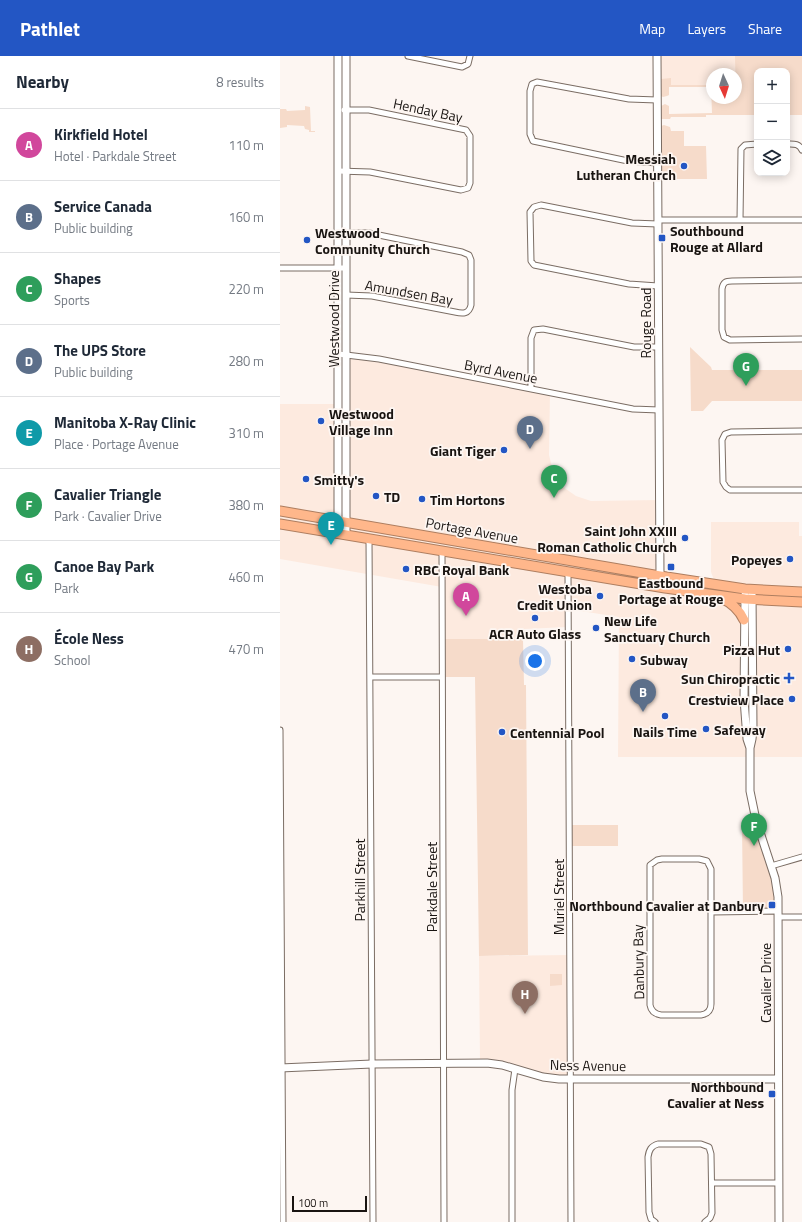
<!DOCTYPE html>
<html lang="en">
<head>
<meta charset="utf-8">
<style>
	:root { --surface:#fff; --page:#f6f6f7; --text:#1f2937; --muted:#747a83; --line:#e0e1e3; --accent:#2356c4 }
	body { margin:0; font-family:"Titillium Web",sans-serif; background:var(--page); color:var(--text) }
	.controls { position:absolute; right:12px; top:12px; display:grid; overflow:hidden; border-radius:8px; box-shadow:0 2px 10px #0003 }
	.controls button { width:36px; height:36px; display:grid; place-items:center; padding:0; border:0; border-bottom:1px solid var(--line); background:var(--surface); color:var(--text); font:20px sans-serif }
	.compass { position:absolute; left:426px; top:12px; width:36px; height:36px; border-radius:50%; background:var(--surface); box-shadow:0 2px 10px #0003; rotate:176deg }
	.scale { position:absolute; left:12px; bottom:10px; width:75px; box-sizing:border-box; padding-left:4px; border:2px solid #191411; border-top:0; font-size:11px; line-height:14px; white-space:nowrap; color:#191411; -webkit-text-stroke:3px #fdf6f2; paint-order:stroke }
	.you { position:absolute; left:255px; top:605px; width:14px; height:14px; margin:-10px; border:3px solid #fff; border-radius:50%; background:#1a73e8; box-shadow:0 0 0 6px #1a73e833 }
	.badge { display:grid; place-items:center; width:26px; height:26px; border-radius:50%; background:var(--accent); color:#fff; font-size:13px; font-weight:700 }
	.pin { position:absolute; translate:-50% -33px; filter:drop-shadow(0 1px 2px #0008) }
	.pin::after { content:''; position:absolute; top:21px; width:14px; height:12px; background:inherit; clip-path:polygon(0 0,100% 0,50% 100%) }
	.list { margin:0; padding:0; list-style:none }
	h2 { display:flex; justify-content:space-between; align-items:center; height:52px; margin:0; padding:0 16px; font-size:17px }
	h2 small { font-size:13px; font-weight:400; color:var(--muted) }
	.list li { display:grid; grid-template-columns:26px 1fr auto; gap:12px; align-items:center; box-sizing:border-box; height:72px; padding:0 16px; border-top:1px solid var(--line) }
	.list b { display:block; font-size:15px; white-space:nowrap }
	.list p { margin:0; font-size:13px; white-space:nowrap; color:var(--muted) }
	.list em { font-size:13px; font-style:normal; color:var(--muted) }
	.icon { flex:none; width:22px; height:22px; fill:none; stroke:currentColor; stroke-width:2; stroke-linecap:round; stroke-linejoin:round }
	.map { position:relative; flex:none; width:522px; height:1166px; overflow:hidden }
	header { display:flex; align-items:center; gap:24px; box-sizing:border-box; height:56px; padding:0 20px; background:var(--accent); color:#fff }
	header strong { font-size:19px }
	nav { display:flex; gap:22px; margin-inline-start:auto; font-size:14px }
	main { display:flex }
	aside { flex:1; background:var(--surface) }
	.map>svg:first-child { display:block }
	.built { fill:#fdeadf }
	.green { fill:#f6dbca }
	.lines { fill:none; stroke-linecap:round; stroke-linejoin:round }
	.street-casing { stroke:#7b6d64; stroke-width:7 }
	.secondary-casing { stroke:#7b6d64; stroke-width:9 }
	.highway-casing { stroke:#ae7e60; stroke-width:11 }
	.street { stroke:#fff; stroke-width:5 }
	.secondary { stroke:#fff; stroke-width:7 }
	.highway { stroke:#ffb78b; stroke-width:9 }
	.poi-dot { fill:#2356c4; stroke:#fdf6f2; stroke-width:1.5 }
	.labels { text-anchor:middle; dominant-baseline:central; stroke-width:3.5; stroke-linejoin:round; paint-order:stroke }
	.street-label { font-size:14px; fill:#191411; stroke:#fdf6f2 }
	.poi-label { font-size:14px; font-weight:bold; fill:#191411; stroke:#fdf6f2; text-anchor:start }
</style>
</head>
<body>
<header>
<strong>Pathlet</strong>
<nav><a>Map</a><a>Layers</a><a>Share</a></nav>
</header>
<main>
<aside>
<h2>Nearby<small>8 results</small></h2>
<ul class="list">
<li><span class="badge" style="background:#d1479c">A</span><div><b>Kirkfield Hotel</b><p>Hotel · Parkdale Street</p></div><em>110 m</em></li>
<li><span class="badge" style="background:#5c6f8a">B</span><div><b>Service Canada</b><p>Public building</p></div><em>160 m</em></li>
<li><span class="badge" style="background:#2e9e5b">C</span><div><b>Shapes</b><p>Sports</p></div><em>220 m</em></li>
<li><span class="badge" style="background:#5c6f8a">D</span><div><b>The UPS Store</b><p>Public building</p></div><em>280 m</em></li>
<li><span class="badge" style="background:#0f9aa8">E</span><div><b>Manitoba X-Ray Clinic</b><p>Place · Portage Avenue</p></div><em>310 m</em></li>
<li><span class="badge" style="background:#2e9e5b">F</span><div><b>Cavalier Triangle</b><p>Park · Cavalier Drive</p></div><em>380 m</em></li>
<li><span class="badge" style="background:#2e9e5b">G</span><div><b>Canoe Bay Park</b><p>Park</p></div><em>460 m</em></li>
<li><span class="badge" style="background:#8d6e63">H</span><div><b>École Ness</b><p>School</p></div><em>470 m</em></li>
</ul>
</aside>
<div class="map">
<svg width="522" height="1166" viewBox="0 0 522 1166">
	<rect width="100%" height="100%" fill="#fdf6f2"/>
	<path class="built" d="M377,0H522V59H507V15H477V59L456,42V18H432V29H377Z
		M66,299L270,337L269,399L272,411L278,425L283,431L296,440L311,445L379,444L380,520L370,529L522,546V701H338L339,561L288,553V571L244,573L243,583H162V531L0,503V348H58V465Z
		M431,466H519V480H522V535L436,529L431,516Z
		M290,899L291,1023L200,1006L199,900Z"/>
	<path class="green" d="M455,0H522V59H507V15H477V59H426V61H391L390,63H381V50L385,48L389,50V58L432,57L431,31H389V39L387,40L383,41L381,40V23L391,22V29H432V42H456Z
		M25,50L30,51L31,75H35V76H29V74L25,73L24,70L7,69V71L0,72V53H6L7,55L25,54Z
		M384,69L390,71L391,75H404V90H426L427,123H382L381,70Z
		M410,291L431,311L432,314H522V345H432L423,355H411Z
		M162,583H243L244,629H246L248,899L199,900L195,621H162Z
		M476,764L495,822L498,855L463,856L462,768Z
		M289,769H338V790H290Z
		M270,918H282V929L270,930Z"/>
	<g class="lines">
		<g class="street-casing">
			<path id="street" d="M128,0L182,11L188,8L190,0
				M377,44L349,43L257,26L252,28L250,35V78L253,85L348,105L378,107
				M507,88C513,88 519,87 522,94
				M58,115L90,116L181,134L188,132L190,127V80L186,74L89,54H64
				M378,164H522
				M460,164L461,93L465,89L477,88
				M64,177H89L182,196L189,199L191,204V249C189,258 183,258 175,256L92,240L66,239
				M0,212H66
				M522,224L452,225C446,225 443,226 442,233V274L444,281L450,284L522,283
				M378,230L349,228L254,209L251,205L250,156L254,151L261,149L352,167L378,168
				M58,298L99,303L353,353L379,354
				M251,333V282L254,274L263,273L354,291H378
				M522,375L451,376L445,378L442,384L443,426L446,431L450,434H522
				M89,483L93,1166
				M162,495L164,1166
				M288,517L291,1166
				M90,621H162
				M0,674L3,1166
				M491,810L522,801
				M431,856V813L427,805L419,803H382L377,804L370,809V949C371,955 375,958 381,959H421C427,958 431,955 431,948V856L498,855
				M498,861H522
				M432,1127H499
				M232,1166V1034L235,1013
				M375,1166L371,1163L369,1156L368,1101C369,1094 371,1090 378,1088H421L429,1091L431,1098L432,1157L430,1162L425,1166"/>
		</g>
		<g class="secondary-casing">
			<path id="secondary" d="M58,0V477
				M66,0V479
				M370,530L380,520L377,0
				M465,539L464,643L467,683L470,692V735L476,764L495,822L498,841L499,1166
				M470,692L472,683L473,674L472,534
				M0,1012L92,1008L207,1007L222,1009L263,1021L279,1023H498"/>
		</g>
		<g class="highway-casing">
			<path id="highway" d="M0,455L380,520L465,533L522,536
				M0,468L385,532L465,543L522,546
				M441,542C452,547 459,553 464,564"/>
		</g>
		<use href="#street" class="street"/>
		<use href="#secondary" class="secondary"/>
		<use href="#highway" class="highway"/>
	</g>
	<g class="poi-dot">
		<circle cx="404" cy="110" r="4"/>
		<rect x="378" y="178" width="8" height="8" rx="2"/>
		<circle cx="27" cy="184" r="4"/>
		<circle cx="41" cy="365" r="4"/>
		<circle cx="224" cy="394" r="4"/>
		<circle cx="26" cy="423" r="4"/>
		<circle cx="96" cy="440" r="4"/>
		<circle cx="142" cy="443" r="4"/>
		<circle cx="405" cy="482" r="4"/>
		<circle cx="510" cy="503" r="4"/>
		<rect x="387" y="507" width="8" height="8" rx="2"/>
		<circle cx="126" cy="513" r="4"/>
		<circle cx="320" cy="540" r="4"/>
		<circle cx="255" cy="562" r="4"/>
		<circle cx="316" cy="572" r="4"/>
		<circle cx="508" cy="593" r="4"/>
		<circle cx="352" cy="603" r="4"/>
		<path d="M507 616h4v4h4v4h-4v4h-4v-4h-4v-4h4z"/>
		<circle cx="512" cy="643" r="4"/>
		<circle cx="385" cy="660" r="4"/>
		<circle cx="426" cy="673" r="4"/>
		<circle cx="222" cy="676" r="4"/>
		<rect x="488" y="845" width="8" height="8" rx="2"/>
		<rect x="488" y="1034" width="8" height="8" rx="2"/>
	</g>
	<g class="labels">
		<g class="street-label">
			<text transform="translate(148 54) rotate(12)">Henday Bay</text>
			<text transform="translate(129 236) rotate(10)">Amundsen Bay</text>
			<text transform="translate(53 263) rotate(-90)">Westwood Drive</text>
			<text transform="translate(365 267) rotate(-90)">Rouge Road</text>
			<text transform="translate(221 315) rotate(11)">Byrd Avenue</text>
			<text transform="translate(192 474) rotate(10)">Portage Avenue</text>
			<text transform="translate(79 824) rotate(-90)">Parkhill Street</text>
			<text transform="translate(151 831) rotate(-90)">Parkdale Street</text>
			<text transform="translate(278 841) rotate(-90)">Muriel Street</text>
			<text transform="translate(358 906) rotate(-91)">Danbury Bay</text>
			<text transform="translate(485 927) rotate(-90)">Cavalier Drive</text>
			<text transform="translate(308 1009) rotate(1)">Ness Avenue</text>
		</g>
		<g class="poi-label">
			<text x="396" y="102" text-anchor="end">Messiah<tspan x="396" dy="16">Lutheran Church</tspan></text>
			<text x="390" y="174">Southbound<tspan x="390" dy="16">Rouge at Allard</tspan></text>
			<text x="35" y="176">Westwood<tspan x="35" dy="16">Community Church</tspan></text>
			<text x="49" y="357">Westwood<tspan x="49" dy="16">Village Inn</tspan></text>
			<text x="216" y="394" text-anchor="end">Giant Tiger</text>
			<text x="34" y="423">Smitty's</text>
			<text x="104" y="440">TD</text>
			<text x="150" y="443">Tim Hortons</text>
			<text x="397" y="474" text-anchor="end">Saint John XXIII<tspan x="397" dy="16">Roman Catholic Church</tspan></text>
			<text x="502" y="503" text-anchor="end">Popeyes</text>
			<text x="134" y="513">RBC Royal Bank</text>
			<text x="391" y="526" text-anchor="middle">Eastbound<tspan x="391" dy="16">Portage at Rouge</tspan></text>
			<text x="312" y="532" text-anchor="end">Westoba<tspan x="312" dy="16">Credit Union</tspan></text>
			<text x="324" y="564">New Life<tspan x="324" dy="16">Sanctuary Church</tspan></text>
			<text x="255" y="577" text-anchor="middle">ACR Auto Glass</text>
			<text x="500" y="593" text-anchor="end">Pizza Hut</text>
			<text x="360" y="603">Subway</text>
			<text x="500" y="622" text-anchor="end">Sun Chiropractic</text>
			<text x="504" y="643" text-anchor="end">Crestview Place</text>
			<text x="434" y="673">Safeway</text>
			<text x="385" y="675" text-anchor="middle">Nails Time</text>
			<text x="230" y="676">Centennial Pool</text>
			<text x="484" y="849" text-anchor="end">Northbound Cavalier at Danbury</text>
			<text x="484" y="1030" text-anchor="end">Northbound<tspan x="484" dy="16">Cavalier at Ness</tspan></text>
		</g>
	</g>
</svg>
<div class="controls">
<button>+</button>
<button>−</button>
<button><svg class="icon" aria-label="layers" viewBox="0 0 24 24"><path d="M12 4l9 5-9 5-9-5zM3 14l9 5 9-5"/></svg></button>
</div>
<svg class="compass" viewBox="-18 -18 36 36"><path d="M0-13l5 13h-10z" fill="#e53935"/><path d="M0 13l5-13h-10z" fill="#747a83"/></svg>
<div class="scale">100 m</div>
<div class="you"></div>
<div class="pin badge" style="left:186px;top:560px;background:#d1479c">A</div>
<div class="pin badge" style="left:363px;top:656px;background:#5c6f8a">B</div>
<div class="pin badge" style="left:274px;top:442px;background:#2e9e5b">C</div>
<div class="pin badge" style="left:250px;top:393px;background:#5c6f8a">D</div>
<div class="pin badge" style="left:51px;top:489px;background:#0f9aa8">E</div>
<div class="pin badge" style="left:474px;top:790px;background:#2e9e5b">F</div>
<div class="pin badge" style="left:466px;top:330px;background:#2e9e5b">G</div>
<div class="pin badge" style="left:245px;top:958px;background:#8d6e63">H</div>
</div>
</main>
</body>
</html>
